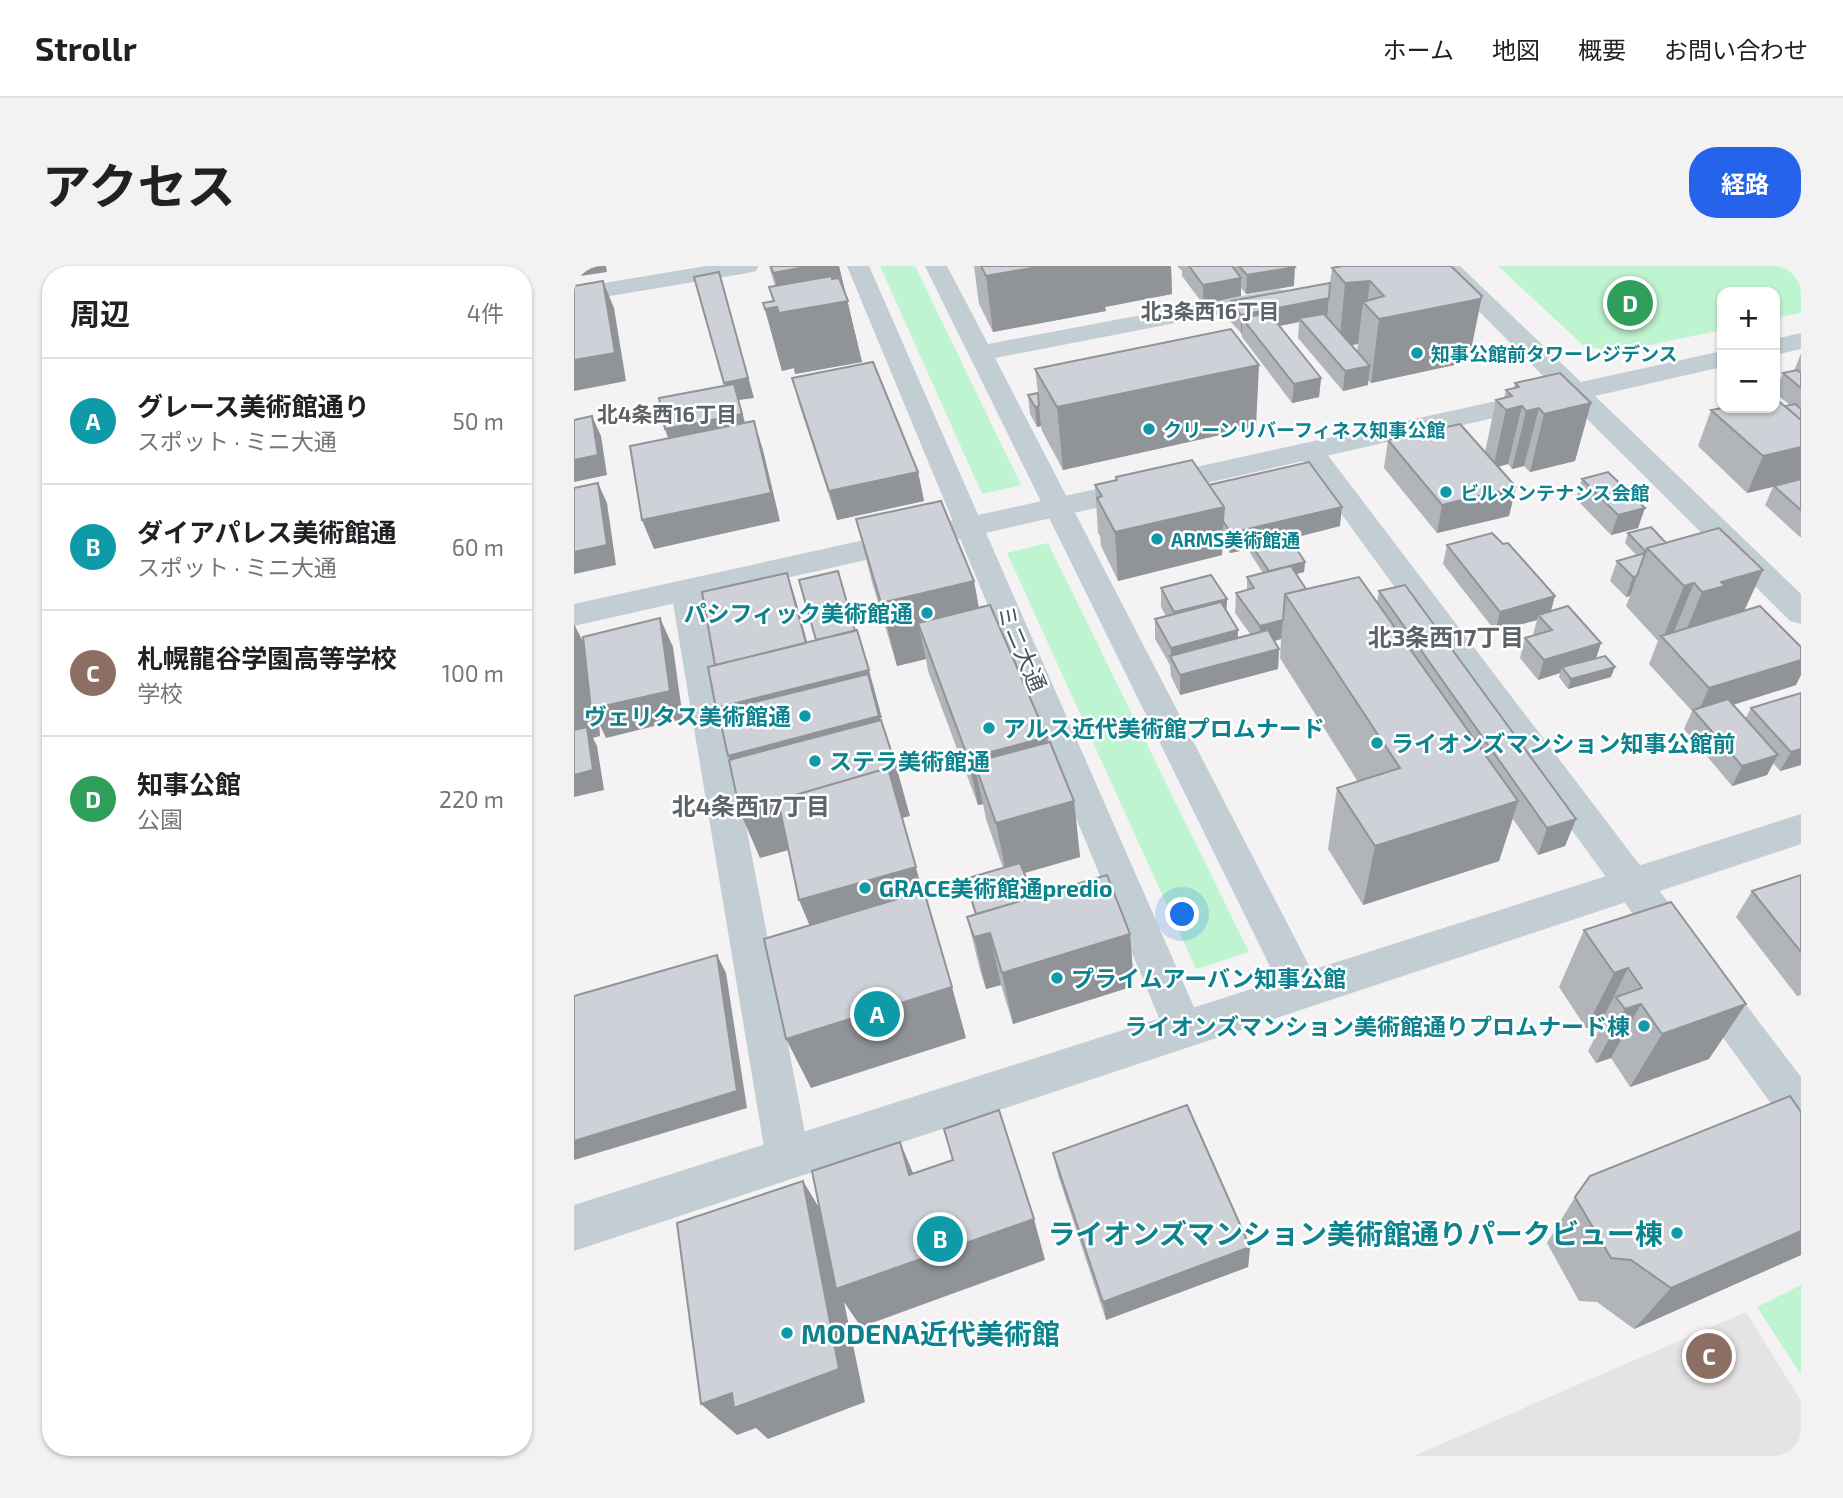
<!DOCTYPE html>
<html lang="ja">
<head>
<meta charset="utf-8">
<style>
	:root { --surface:#fff; --page:#f2f2f2; --text:#202124; --muted:#757577; --line:#e0e0e0; --accent:#2563eb }
	body { margin:0; font-family:"Exo 2","Noto Sans JP",sans-serif; background:var(--page); color:var(--text) }
	.controls { position:absolute; right:21px; top:21px; display:grid; overflow:hidden; border-radius:14px; box-shadow:0 2px 5px #0004 }
	.controls button { width:63px; height:63px; display:grid; place-items:center; padding:0; border:0; border-bottom:2px solid var(--line); background:var(--surface); color:var(--text); font:35px sans-serif }
	.you { position:absolute; left:609px; top:649px; width:24px; height:24px; margin:-18px; border:5px solid #fff; border-radius:50%; background:#1a73e8; box-shadow:0 0 0 10px #1a73e833 }
	.badge { display:grid; place-items:center; width:46px; height:46px; border-radius:50%; background:var(--accent); color:#fff; font-size:23px; font-weight:700 }
	.pin { position:absolute; translate:-50% -50%; border:4px solid #fff; box-shadow:0 2px 7px #0006 }
	.list { margin:0; padding:0; list-style:none }
	h2 { display:flex; justify-content:space-between; align-items:center; height:91px; margin:0; padding:0 28px; font-size:30px }
	h2 small { font-size:23px; font-weight:400; color:var(--muted) }
	.list li { display:grid; grid-template-columns:46px 1fr auto; gap:21px; align-items:center; box-sizing:border-box; height:126px; padding:0 28px; border-top:2px solid var(--line) }
	.list b { display:block; font-size:26px; white-space:nowrap }
	.list p { margin:0; font-size:23px; white-space:nowrap; color:var(--muted) }
	.list em { font-size:23px; font-style:normal; color:var(--muted) }
	.map { position:relative; flex:none; width:1227px; height:1190px; overflow:hidden; border-radius:28px }
	header { display:flex; align-items:center; gap:42px; box-sizing:border-box; height:98px; padding:0 35px; background:var(--surface); border-bottom:2px solid var(--line) }
	header strong { font-size:33px }
	nav { display:flex; gap:38px; margin-inline-start:auto; font-size:24px }
	.intro { display:flex; align-items:center; justify-content:space-between; box-sizing:border-box; height:168px; padding:0 42px }
	h1 { margin:0; font-size:49px }
	.button { padding:18px 32px; border-radius:28px; background:var(--accent); color:#fff; font-size:24px; font-weight:700 }
	main { display:flex; gap:42px; padding:0 42px }
	aside { flex:1; background:var(--surface); border-radius:28px; box-shadow:0 2px 5px #0004 }
	.map>svg:first-child { display:block }
	.education { fill:#e6e3e4 }
	.green { fill:#bff4d1 }
	.lines { fill:none; stroke-linecap:round; stroke-linejoin:round }
	.minor { fill:#c2cdd4; fill-rule:evenodd }
	.tertiary { fill:#c2cdd4; fill-rule:evenodd }
	.wall { fill:#b1b5ba; fill-rule:evenodd }
	.shaded-wall { fill:#909397 }
	.building { fill:#ced2d8; stroke:#909397; stroke-width:2 }
	.culture-dot { fill:#0f9aa8; stroke:#fff; stroke-width:2.5 }
	.labels { text-anchor:middle; dominant-baseline:central; stroke-width:5; stroke-linejoin:round; paint-order:stroke }
	.far-culture-label { font-size:19px; font-weight:bold; fill:#0d838f; stroke:#fff; text-anchor:start }
	.far-neighbourhood-label { font-size:21px; font-weight:bold; fill:#5e6368; stroke:#fff }
	.culture-label { font-size:23px; font-weight:bold; fill:#0d838f; stroke:#fff; text-anchor:start }
	.street-label { font-size:23px; fill:#485762; stroke:#fff }
	.neighbourhood-label { font-size:24px; font-weight:bold; fill:#5e6368; stroke:#fff }
	.near-culture-label { font-size:28px; font-weight:bold; fill:#0d838f; stroke:#fff; text-anchor:end }
</style>
</head>
<body>
<header>
<strong>Strollr</strong>
<nav><a>ホーム</a><a>地図</a><a>概要</a><a>お問い合わせ</a></nav>
</header>
<div class="intro"><h1>アクセス</h1><a class="button">経路</a></div>
<main>
<aside>
<h2>周辺<small>4件</small></h2>
<ul class="list">
<li><span class="badge" style="background:#0f9aa8">A</span><div><b>グレース美術館通り</b><p>スポット · ミニ大通</p></div><em>50 m</em></li>
<li><span class="badge" style="background:#0f9aa8">B</span><div><b>ダイアパレス美術館通</b><p>スポット · ミニ大通</p></div><em>60 m</em></li>
<li><span class="badge" style="background:#8d6e63">C</span><div><b>札幌龍谷学園高等学校</b><p>学校</p></div><em>100 m</em></li>
<li><span class="badge" style="background:#2e9e5b">D</span><div><b>知事公館</b><p>公園</p></div><em>220 m</em></li>
</ul>
</aside>
<div class="map">
<svg width="1227" height="1190" viewBox="0 0 1227 1190">
	<rect width="100%" height="100%" fill="#f4f2f2"/>
	<path class="education" d="M1172,1046L1227,1135V1190H839Z"/>
	<path class="green" d="M306,0H341L447,219L408,228Z
		M924,0H1227V47L1201,52V26H1148V64L1042,86L1010,80Z
		M474,277L675,686L622,703L433,287Z
		M1227,1019V1109L1183,1041Z"/>
	<g class="lines">
		<path class="minor" d="M132,0H185L182,5L174,7L0,36V22Z
			M273,0H295L630,764L624,777L610,782L596,777L590,764Z
			M351,0H373L414,78L704,23L712,25L716,30L712,35L704,37L421,92L742,713L748,725L742,737L728,742L714,737Z
			M736,177L746,179L1227,811V863L1212,858L726,191L722,185L726,179Z
			M112,315L123,318L127,325L236,893L229,907L214,913L199,907L192,893L97,325L101,318Z"/>
		<path class="tertiary" d="M860,0H886L1007,116L1148,85V101L1021,130L1227,328V358L1216,355L995,135L0,360V338L981,122Z
			M1227,67V83L1201,89V73Z
			M1227,548V578L0,985V939Z"/>
	</g>
	<path class="wall" d="M195,0H265L288,96L221,108L220,102L208,105L189,37L199,35L195,21L201,20Z
		M400,0H597L598,28L531,41L532,45L419,66L405,38Z
		M603,0H720V20L672,28L667,22V30L629,38L608,10V4H607Z
		M877,0L895,94L894,96L797,117L794,114V119L769,125L724,72L725,56L705,60L747,112L745,131L718,137L668,71V68L656,55L657,35L756,17L758,2ZM784,78L783,85L778,79Z
		M1227,87V271H1226L1191,239L1199,221L1173,227L1124,180L1137,144L1211,140L1216,139L1201,127L1209,107L1220,105Z
		M461,103L682,161L489,204L468,165L467,160L463,161L456,148L454,129L464,127Z
		M218,112L344,206L350,235L263,254L226,141Z
		M941,117L1017,137L1001,195L956,206L950,200L938,203L934,198L924,201L942,221L935,250L863,267L810,202L814,174L911,186L922,134L930,132L932,124L940,122Z
		M542,211L635,219L766,260L716,273L731,296L730,306L722,308L732,323L803,337L805,325L1002,553L991,580L964,589L939,553L925,595L789,639L754,583L763,522L784,516L706,392L707,373L700,375L705,383L704,403L606,429L597,410L596,399L581,373V353L592,350L587,341V322L653,333L652,345L664,364L663,372L677,369L661,347L662,327L673,324V311L689,307L676,287V283L656,287L649,275L648,289L544,315L527,280L526,270L524,267L521,219L542,214Z
		M1008,213L1064,262L1037,269L1002,233Z
		M282,253L400,315L405,342L473,471L474,477L500,535L506,591L450,607L460,631L556,668L560,720L439,758L427,719L412,723L406,704L393,651L401,649L391,613L429,602L412,553L409,538L404,539L354,405L352,393L323,400L298,316Z
		M1054,267L1189,304L1170,345L1222,419L1158,439L1171,453L1177,442L1227,427V499L1206,505L1199,497L1193,509L1158,520L1110,463L1118,445L1075,398L1084,375L1052,340L1056,330L1052,331L1036,315L1043,295L1063,290L1051,277Z
		M929,278L981,330L977,345L1022,392L1037,411L994,423L985,411L986,407L964,414L946,392L951,372L959,369L963,354L921,365L869,298L873,279Z
		M1227,609V729L1223,730L1162,651L1178,625Z
		M1097,636L1135,793L1056,821L1037,792L1022,797L1014,785L1027,760L1026,758L1012,762L985,721L1010,664Z
		M1227,846V989L1060,1063L1023,1036L1005,1035L973,977L1001,931Z
		M479,887L676,981L674,1001L532,1054L484,909Z"/>
	<path class="shaded-wall" d="M0,0H32L33,6L0,11Z
		M236,0H265L288,96L221,108L220,102L208,105L191,43L203,41L210,46L199,7Z
		M469,0H597L598,28L531,41L532,45L419,66L412,10Z
		M721,1L720,20L672,28L673,9Z
		M145,6L180,132L165,134L174,168L98,183L91,163L156,136L150,117Z
		M667,12V30L629,38V19Z
		M29,15L40,42L52,115L0,125V94Z
		M796,15L793,40L789,36L784,78L765,81L771,17Z
		M908,30L895,94L894,96L797,117L805,53Z
		M755,32L753,51L725,52V56L679,65L668,52V68H667V49Z
		M685,99L682,161L489,204L483,141Z
		M796,100L794,119L769,125L771,105Z
		M747,112L745,131L718,137L720,118Z
		M1017,137L1001,195L956,206L970,148Z
		M465,140L467,160L463,161L461,141Z
		M948,140L934,198L919,202L932,144Z
		M965,142L950,200L938,203L952,145Z
		M18,150L27,170L33,209L0,216V194Z
		M180,155L189,184L206,255L80,283L68,254Z
		M1227,181V214L1173,227L1189,190Z
		M344,206L350,235L263,254L255,225Z
		M24,217L33,237L42,299L0,308V286Z
		M942,221L935,250L863,267L868,239Z
		M650,241L648,289L544,315L541,266Z
		M768,241L766,260L679,282L676,277V283L656,287L657,267Z
		M1071,242L1064,262L1037,269L1044,249Z
		M731,296L730,306L694,315L695,305Z
		M1189,304L1162,362L1104,384L1128,326L1147,316Z
		M213,307L222,335L244,416L295,404L308,452H306L319,498L174,536L154,490L161,488L142,442Z
		M1063,310L1056,330L1052,331L1059,311Z
		M400,315L411,378L344,357L352,393L323,400L307,337Z
		M1120,317L1096,375L1089,372L1110,320Z
		M981,330L975,350L964,349L963,354L921,365L926,346Z
		M653,333L652,353L600,365V346Z
		M86,352L99,381L109,453L32,472L25,457L26,470L19,472L23,480L30,524L0,531V358L17,391Z
		M709,354L707,373L685,379L686,360Z
		M664,364L663,384L597,392V382Z
		M1027,377L1021,396L988,401L986,407L964,414L970,394Z
		M705,383L704,403L606,429V409Z
		M1227,394V409L1222,419L1124,450L1123,448L1135,422Z
		M1041,401L1037,411L994,423L997,413Z
		M473,471L480,518L400,496L409,538L404,539L394,492Z
		M1227,483V499L1206,505L1217,486Z
		M1204,489L1193,509L1158,520L1168,500Z
		M323,503L336,550L328,552L357,655L247,687L225,634L328,552L186,592L166,546Z
		M500,535L506,591L433,612L422,557Z
		M944,535L925,595L789,639L801,580Z
		M1002,553L991,580L964,589L973,562Z
		M416,667L427,719L412,723L400,671Z
		M556,668L560,720L439,758L428,707Z
		M143,689L152,707L173,842L0,894V875Z
		M1054,702L1026,758L1012,762L1040,707Z
		M378,721L392,772L237,822L212,773Z
		M1067,738L1037,792L1022,797L1051,743Z
		M1172,738L1135,793L1056,821L1088,768Z
		M326,876L345,921L335,909Z
		M229,915L255,958L460,953L471,994L287,1061L270,1036L291,1136L194,1173L182,1162L163,1169L127,1138Z
		M1227,965V989L1060,1063L1097,1022Z
		M676,981L674,1001L532,1054L529,1036Z"/>
	<path class="building" d="M197,0H236L199,7Z
		M407,0H469L412,10Z
		M615,0H658L667,12L629,19Z
		M665,0H720L721,1L673,9Z
		M768,0H877L908,30L906,33L805,53L789,36L810,30L796,15L771,17L758,2Z
		M145,6L174,112L150,117L120,11Z
		M258,10V13L265,12L274,35L205,47L203,41L191,43L189,37L200,35L195,21Z
		M29,15L41,87L0,94V20Z
		M756,17L755,32L667,49L657,35Z
		M695,47L747,112L720,118L668,52Z
		M750,48L796,100L771,105L725,52Z
		M657,63L685,99L483,141L461,103Z
		M299,96L344,206L255,225L218,112Z
		M1223,104L1227,107V122L1209,107Z
		M986,107L1017,137L970,148L965,142L952,145L948,140L932,144L922,134L938,130L932,124L945,121L941,117Z
		M160,118L168,148L91,163L85,132Z
		M464,127L465,140L461,141L454,129Z
		M1201,132L1227,154V181L1189,190L1137,144L1148,142H1201Z
		M1221,138L1227,143V154L1211,140Z
		M18,150L24,189L0,194V154Z
		M180,155L197,227L68,254L56,180Z
		M886,158L942,221L868,239L814,174Z
		M618,194L650,241L541,266L523,232L528,230L521,219L543,214L542,211Z
		M735,196L768,241L657,267L649,255L650,241L635,219Z
		M1034,206L1071,242L1044,249L1008,213Z
		M1227,213V244L1200,220Z
		M24,217L33,279L0,286V222Z
		M367,235L400,315L307,337L282,253Z
		M1077,261L1092,277L1073,282L1072,286L1054,267Z
		M1145,262L1189,304L1147,316L1151,320L1128,326L1120,317L1110,320L1073,282Z
		M918,267L929,278L934,277L981,330L926,346L873,279Z
		M713,268L731,296L695,305L676,277Z
		M1071,287L1063,310L1059,311L1043,295Z
		M717,300L732,323L711,328L709,354L686,360L662,327L680,322L673,311Z
		M264,305L281,365L242,374L225,314Z
		M213,307L232,377L141,399L128,326Z
		M637,309L653,333L600,346L587,322Z
		M785,311L944,535L801,580L763,522L826,502L711,328Z
		M831,319L1002,553L973,562L805,325Z
		M647,336L664,364L597,382L581,353Z
		M416,339L473,471L394,492L344,357Z
		M994,340L1027,377L970,394L951,372L978,364L964,349Z
		M1186,340L1227,381V394L1135,422L1087,370Z
		M86,352L96,425L17,443L9,371Z
		M283,364L295,404L142,442L134,401Z
		M694,364L705,383L606,409L596,390Z
		M1031,390L1041,401L997,413L988,401Z
		M294,408L305,450L154,490L144,445Z
		M1227,427V483L1217,486L1177,442Z
		M1154,433L1204,489L1168,500L1119,444Z
		M307,454L323,503L315,505L314,502L204,534V535L166,546L155,494Z
		M13,461L19,504L0,509V464Z
		M476,476L500,535L422,557L400,496Z
		M314,502L342,601L225,634L204,534Z
		M446,597L460,631L402,648L391,613Z
		M533,609L556,668L428,707L416,667L400,671L393,651Z
		M1227,609V686L1178,625Z
		M350,625L378,721L212,773L190,673Z
		M1097,636L1172,738L1088,768L1067,738L1051,743L1042,731L1068,722L1054,702L1040,707L1010,664Z
		M143,689L163,825L0,875V730Z
		M1216,830L1227,846V965L1097,1022L1057,994L1037,992L1001,931L1016,910Z
		M613,839L676,981L529,1036L479,887Z
		M425,844L460,953L262,1023L238,905L326,876L335,909L379,894L370,863Z
		M229,915L265,1103L160,1142L158,1127L127,1138L103,957Z"/>
	<g class="culture-dot">
		<circle cx="843" cy="87" r="7"/>
		<circle cx="575" cy="163" r="7"/>
		<circle cx="872" cy="226" r="7"/>
		<circle cx="583" cy="273" r="7"/>
		<circle cx="353" cy="347" r="7"/>
		<circle cx="231" cy="450" r="7"/>
		<circle cx="415" cy="462" r="7"/>
		<circle cx="803" cy="477" r="7"/>
		<circle cx="241" cy="495" r="7"/>
		<circle cx="291" cy="622" r="7"/>
		<circle cx="483" cy="712" r="7"/>
		<circle cx="1070" cy="760" r="7"/>
		<circle cx="1103" cy="967" r="7"/>
		<circle cx="213" cy="1067" r="7"/>
	</g>
	<g class="labels">
		<g class="far-culture-label">
			<text x="857" y="87">知事公館前タワーレジデンス</text>
			<text x="589" y="163">クリーンリバーフィネス知事公館</text>
			<text x="886" y="226">ビルメンテナンス会館</text>
			<text x="597" y="273">ARMS美術館通</text>
		</g>
		<g class="far-neighbourhood-label">
			<text x="636" y="44">北3条西16丁目</text>
			<text x="93" y="147">北4条西16丁目</text>
		</g>
		<g class="culture-label">
			<text x="339" y="347" text-anchor="end">パシフィック美術館通</text>
			<text x="217" y="450" text-anchor="end">ヴェリタス美術館通</text>
			<text x="429" y="462">アルス近代美術館プロムナード</text>
			<text x="817" y="477">ライオンズマンション知事公館前</text>
			<text x="255" y="495">ステラ美術館通</text>
			<text x="305" y="622">GRACE美術館通predio</text>
			<text x="497" y="712">プライムアーバン知事公館</text>
			<text x="1056" y="760" text-anchor="end">ライオンズマンション美術館通りプロムナード棟</text>
		</g>
		<g class="street-label">
			<text transform="translate(448 382) rotate(67)">ミニ大通</text>
		</g>
		<g class="neighbourhood-label">
			<text x="872" y="370">北3条西17丁目</text>
			<text x="177" y="539">北4条西17丁目</text>
		</g>
		<g class="near-culture-label">
			<text x="1089" y="967">ライオンズマンション美術館通りパークビュー棟</text>
			<text x="227" y="1067" text-anchor="start">MODENA近代美術館</text>
		</g>
	</g>
</svg>
<div class="controls">
<button>+</button>
<button>−</button>
</div>
<div class="you"></div>
<div class="pin badge" style="left:303px;top:748px;background:#0f9aa8">A</div>
<div class="pin badge" style="left:366px;top:973px;background:#0f9aa8">B</div>
<div class="pin badge" style="left:1135px;top:1090px;background:#8d6e63">C</div>
<div class="pin badge" style="left:1056px;top:37px;background:#2e9e5b">D</div>
</div>
</main>
</body>
</html>
